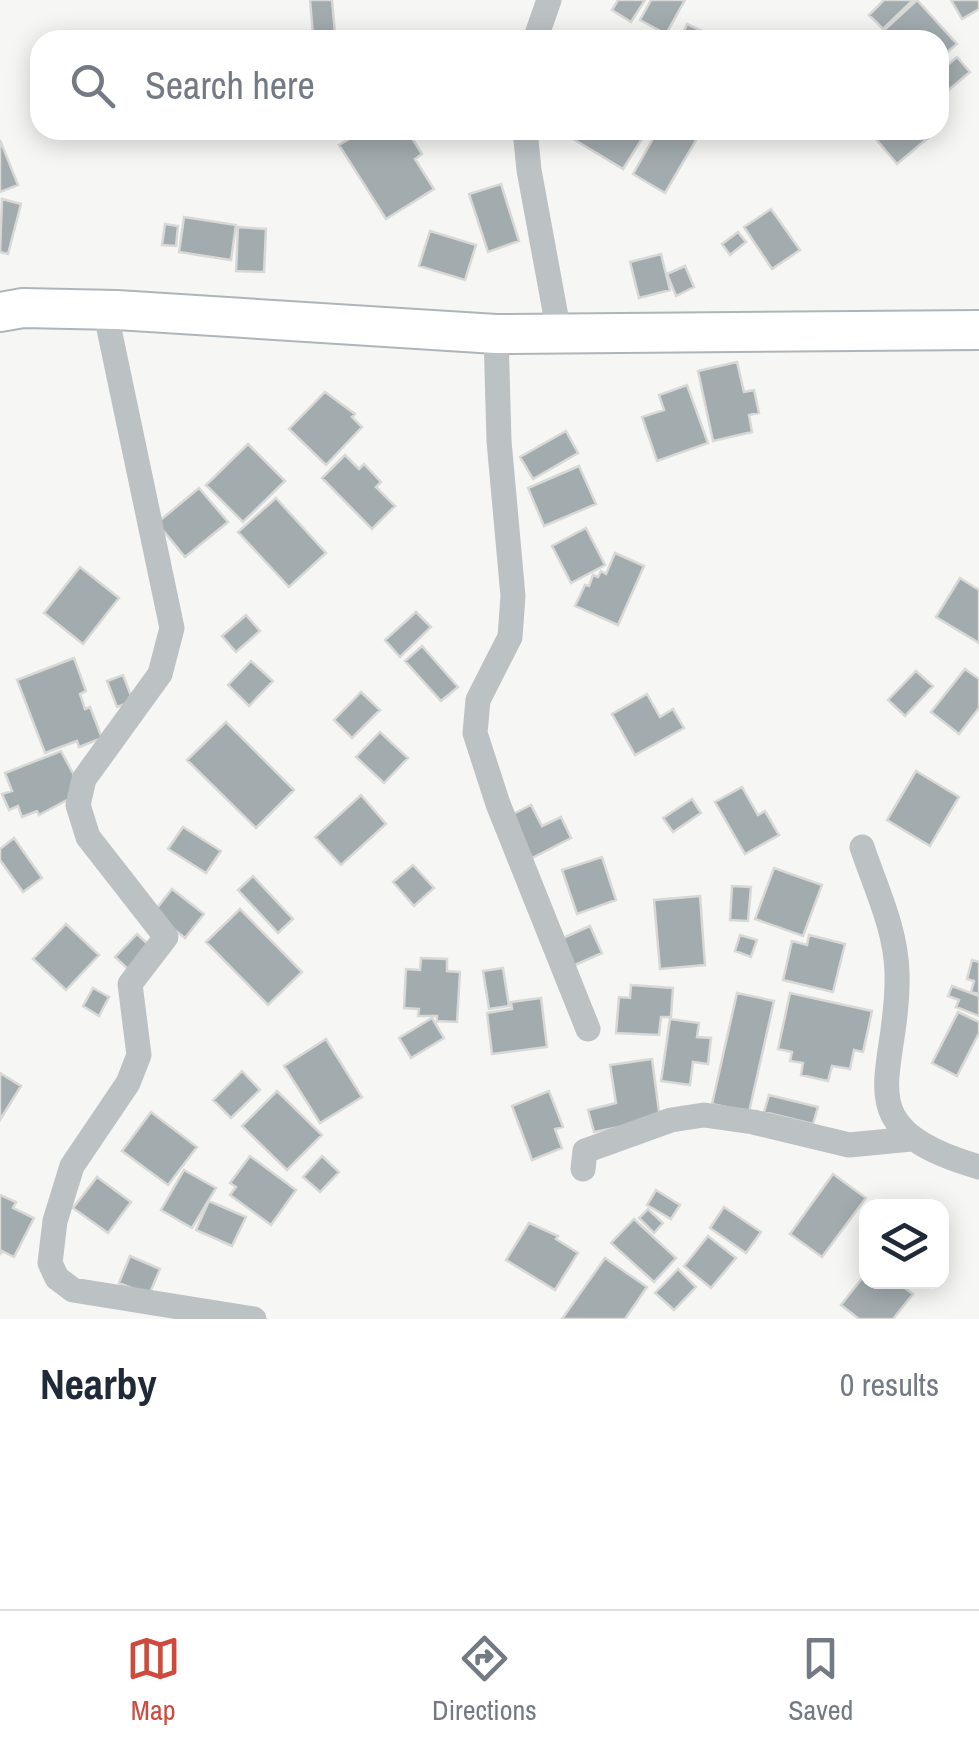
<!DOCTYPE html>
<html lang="en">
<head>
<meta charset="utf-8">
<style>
	:root { --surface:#fff; --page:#f2f2f3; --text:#1f2937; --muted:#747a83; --line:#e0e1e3; --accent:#cd4a3d }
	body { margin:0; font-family:"Archivo Narrow",sans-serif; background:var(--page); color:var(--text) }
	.controls { position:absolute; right:30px; bottom:30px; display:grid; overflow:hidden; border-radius:20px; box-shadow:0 5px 25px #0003 }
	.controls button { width:90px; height:90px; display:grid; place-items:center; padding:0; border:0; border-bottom:2px solid var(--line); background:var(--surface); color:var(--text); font:50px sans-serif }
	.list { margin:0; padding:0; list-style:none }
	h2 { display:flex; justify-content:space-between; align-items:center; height:130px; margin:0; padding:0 40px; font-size:42px }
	h2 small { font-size:32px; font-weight:400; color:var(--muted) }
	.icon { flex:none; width:55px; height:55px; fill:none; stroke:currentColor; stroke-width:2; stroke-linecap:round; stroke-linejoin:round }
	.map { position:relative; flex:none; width:979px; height:1319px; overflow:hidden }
	.search { position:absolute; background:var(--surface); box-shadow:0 5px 25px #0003; left:30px; right:30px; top:30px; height:110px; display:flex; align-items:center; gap:25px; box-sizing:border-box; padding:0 35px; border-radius:30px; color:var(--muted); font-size:38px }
	.sheet { height:290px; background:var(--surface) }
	nav { display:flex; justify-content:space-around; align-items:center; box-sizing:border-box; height:140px; border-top:2px solid var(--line); background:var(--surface); font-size:28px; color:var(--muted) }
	nav a { display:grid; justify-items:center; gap:5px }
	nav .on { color:var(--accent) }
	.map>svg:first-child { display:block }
	.building { fill:#a2abae; stroke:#d8d8d6; stroke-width:2.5 }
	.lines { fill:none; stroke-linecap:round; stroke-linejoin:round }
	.secondary-casing { stroke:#aeb5b8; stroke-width:42 }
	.street { stroke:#bcc1c3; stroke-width:25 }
	.secondary { stroke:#fff; stroke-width:38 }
</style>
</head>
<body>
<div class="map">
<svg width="979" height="1319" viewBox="0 0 979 1319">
	<rect width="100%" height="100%" fill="#f6f6f4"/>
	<path class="building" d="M310,0H332L335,33L313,35Z
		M618,0H645L631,22L612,10Z
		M651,0H685L666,34L640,20Z
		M884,0H913L883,29L869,15Z
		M917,0L957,44L939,59V40H888L881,33Z
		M951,0H979V9L962,19Z
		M687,24L713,36L711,40H680Z
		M957,57L970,72L939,98V72Z
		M364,130H407L422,154L415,159L434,189L386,219L339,145Z
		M582,130H645L647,131L623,169L575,140Z
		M658,130H702L665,193L633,174Z
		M886,130H932L934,133L897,164L876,139Z
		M0,140L18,185L0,192Z
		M501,184L519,241L488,252L469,194Z
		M2,199L21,204L8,254L0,252Z
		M771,209L800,250L772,269L744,227Z
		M184,217L236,225L231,260L179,252Z
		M165,224L178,226L176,246L162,245Z
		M238,227L266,229L264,272L236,271Z
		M430,231L476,245L465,280L419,266Z
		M738,232L746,242L730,255L722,244Z
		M661,254L670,290L639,298L630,262Z
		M685,266L694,287L676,296L667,274Z
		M737,362L744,392L754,390L759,413L749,415L752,432L713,441L698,371Z
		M687,385L708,443L657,461L642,417L664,410L659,395Z
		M325,392L355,414L352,417L362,427L326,465L289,429Z
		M566,431L578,453L533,479L520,457Z
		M248,444L285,481L243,522L206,485Z
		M345,455L359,469L364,464L381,482L376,487L395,506L372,529L322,478Z
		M579,466L596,504L544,526L528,488Z
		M199,488L228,522L185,557L157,523Z
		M276,498L326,553L289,587L238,532Z
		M586,528L605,565L571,583L552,546Z
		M615,553L644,566L618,625L575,606L585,585L589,586L593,575L598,577L601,571L606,574Z
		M80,567L119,598L83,644L44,613Z
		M960,578L979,590V643L936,617Z
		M416,612L431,627L400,657L385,640Z
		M246,615L260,631L236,652L222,636Z
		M422,646L458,687L441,701L405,661Z
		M74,658L86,691L80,694L85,709L90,707L102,738L79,747L77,741L45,753L17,680Z
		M251,661L273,681L249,706L228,685Z
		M965,669L979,679V708L959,734L931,712Z
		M916,671L933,686L905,716L888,700Z
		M123,675L133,701L117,707L107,681Z
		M361,692L380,710L352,738L334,720Z
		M647,694L660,717L673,709L684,728L635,755L612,714Z
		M226,722L294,790L256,828L187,760Z
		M380,732L408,758L384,783L356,757Z
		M61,751L76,779L78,794L39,815L37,811L22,817L18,806L9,810L2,794L12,791L5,773Z
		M916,771L959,797L930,846L887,820Z
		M742,787L758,815L765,811L779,835L745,854L715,802Z
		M361,795L386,824L341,865L315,837Z
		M692,799L701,813L673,832L663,818Z
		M531,805L542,826L561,817L571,838L532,858L511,815Z
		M183,827L221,851L206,873L168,849Z
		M14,838L42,878L23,892L0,860V849Z
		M602,857L616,900L577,914L562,870Z
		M413,865L434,888L414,906L393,882Z
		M774,868L822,885L803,936L755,919Z
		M253,876L293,919L278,933L238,890Z
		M732,886L751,887L748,921L730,920Z
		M172,889L204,914L185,938L153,913Z
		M700,896L705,965L660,969L654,900Z
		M240,909L302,972L268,1005L206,942Z
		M66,924L99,955L66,990L33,959Z
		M590,926L602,953L566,969L554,942Z
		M137,934L150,946L128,969L115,957Z
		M740,935L757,940L751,957L735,951Z
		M809,935L845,944L833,992L783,980L792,941L807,945Z
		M421,958L447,959V971L460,972L457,1022L437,1021V1016H418L419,1009L404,1008L406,969L420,970Z
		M972,960L979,962V994L971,992L974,981L967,979Z
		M503,968L509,1006L489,1009L483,971Z
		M631,985L673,988L671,1017H661L659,1035L616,1033L619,997L630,998Z
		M952,986L979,996V1016L956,1007L959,1000L948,996Z
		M93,988L109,997L99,1016L83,1006Z
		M737,993L774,1001L749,1112L712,1104Z
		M790,993L872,1011L863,1052L854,1050L850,1069L832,1066L828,1081L801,1075L803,1063L790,1061L792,1052L778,1049Z
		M541,998L547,1047L492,1054L487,1013L512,1009L511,1002Z
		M958,1012L979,1022V1033L957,1076L932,1063Z
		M432,1018L444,1038L411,1058L399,1038Z
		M670,1019L699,1023L697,1037L711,1038L708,1064L693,1062L690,1085L661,1081Z
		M326,1039L362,1097L320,1123L284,1066Z
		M652,1059L660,1119L594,1132L588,1110L616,1103L610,1065Z
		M242,1071L260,1090L231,1118L213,1100Z
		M0,1073L21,1086L0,1120Z
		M277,1091L322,1135L287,1170L242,1126Z
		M549,1091L563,1127L555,1129L562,1148L532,1160L512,1106Z
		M769,1095L818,1107L813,1124L764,1112Z
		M151,1112L197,1147L168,1185L122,1151Z
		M250,1156L296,1190L271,1225L230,1195L236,1187L230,1183Z
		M322,1156L339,1172L320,1192L303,1177Z
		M184,1170L216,1188L192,1228L161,1210Z
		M833,1174L866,1198L822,1257L790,1234Z
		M97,1177L131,1202L108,1233L73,1208Z
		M656,1190L680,1205L671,1219L647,1205Z
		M0,1195L16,1202L13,1208L34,1218L14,1257L2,1251L0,1255Z
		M209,1201L246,1217L232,1246L196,1230Z
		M724,1207L761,1232L746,1253L710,1228Z
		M648,1209L663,1223L654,1233L639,1218Z
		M634,1219L676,1258L654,1282L611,1243Z
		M529,1223L558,1236L556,1239L578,1253L555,1290L506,1260Z
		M708,1236L736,1258L711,1288L684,1266Z
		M130,1256L160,1269L149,1295L119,1283Z
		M605,1258L647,1287L625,1319H562Z
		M678,1269L696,1287L674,1310L655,1293Z
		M866,1273V1282H897L913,1294L893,1319H859L841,1305Z"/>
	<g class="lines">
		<g class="secondary-casing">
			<path id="secondary" d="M0,312L23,308L117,310L496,334L979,330"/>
		</g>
		<path class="street" d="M535,40L549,0
			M525,130L529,170L559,333
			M105,310L172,628L160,674L84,779L78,805L88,837L166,937L130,984L139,1055L128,1083L72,1166L55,1221L50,1263L57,1278L73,1290L254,1319
			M496,334L499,441L513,596L510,637L478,700L475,733L498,804L588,1029
			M862,847C876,889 896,929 897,973C900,1075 840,1127 979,1167
			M583,1169L585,1151L671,1120L704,1115L753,1122L849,1145L911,1139"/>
		<use href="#secondary" class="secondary"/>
	</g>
</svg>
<div class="controls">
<button><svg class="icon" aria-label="layers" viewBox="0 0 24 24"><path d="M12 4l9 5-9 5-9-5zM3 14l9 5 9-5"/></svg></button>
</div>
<div class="search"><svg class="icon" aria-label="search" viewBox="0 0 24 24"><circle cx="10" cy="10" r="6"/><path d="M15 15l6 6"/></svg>Search here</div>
</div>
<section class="sheet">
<h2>Nearby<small>0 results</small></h2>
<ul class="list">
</ul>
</section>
<nav>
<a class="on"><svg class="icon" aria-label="map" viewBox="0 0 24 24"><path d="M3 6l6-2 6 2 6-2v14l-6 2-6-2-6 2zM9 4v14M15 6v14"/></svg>Map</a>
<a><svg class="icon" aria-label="directions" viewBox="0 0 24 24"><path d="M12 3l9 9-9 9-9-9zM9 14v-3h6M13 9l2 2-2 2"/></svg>Directions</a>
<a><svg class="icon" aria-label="saved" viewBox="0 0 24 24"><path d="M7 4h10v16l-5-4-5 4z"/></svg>Saved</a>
</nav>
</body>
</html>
